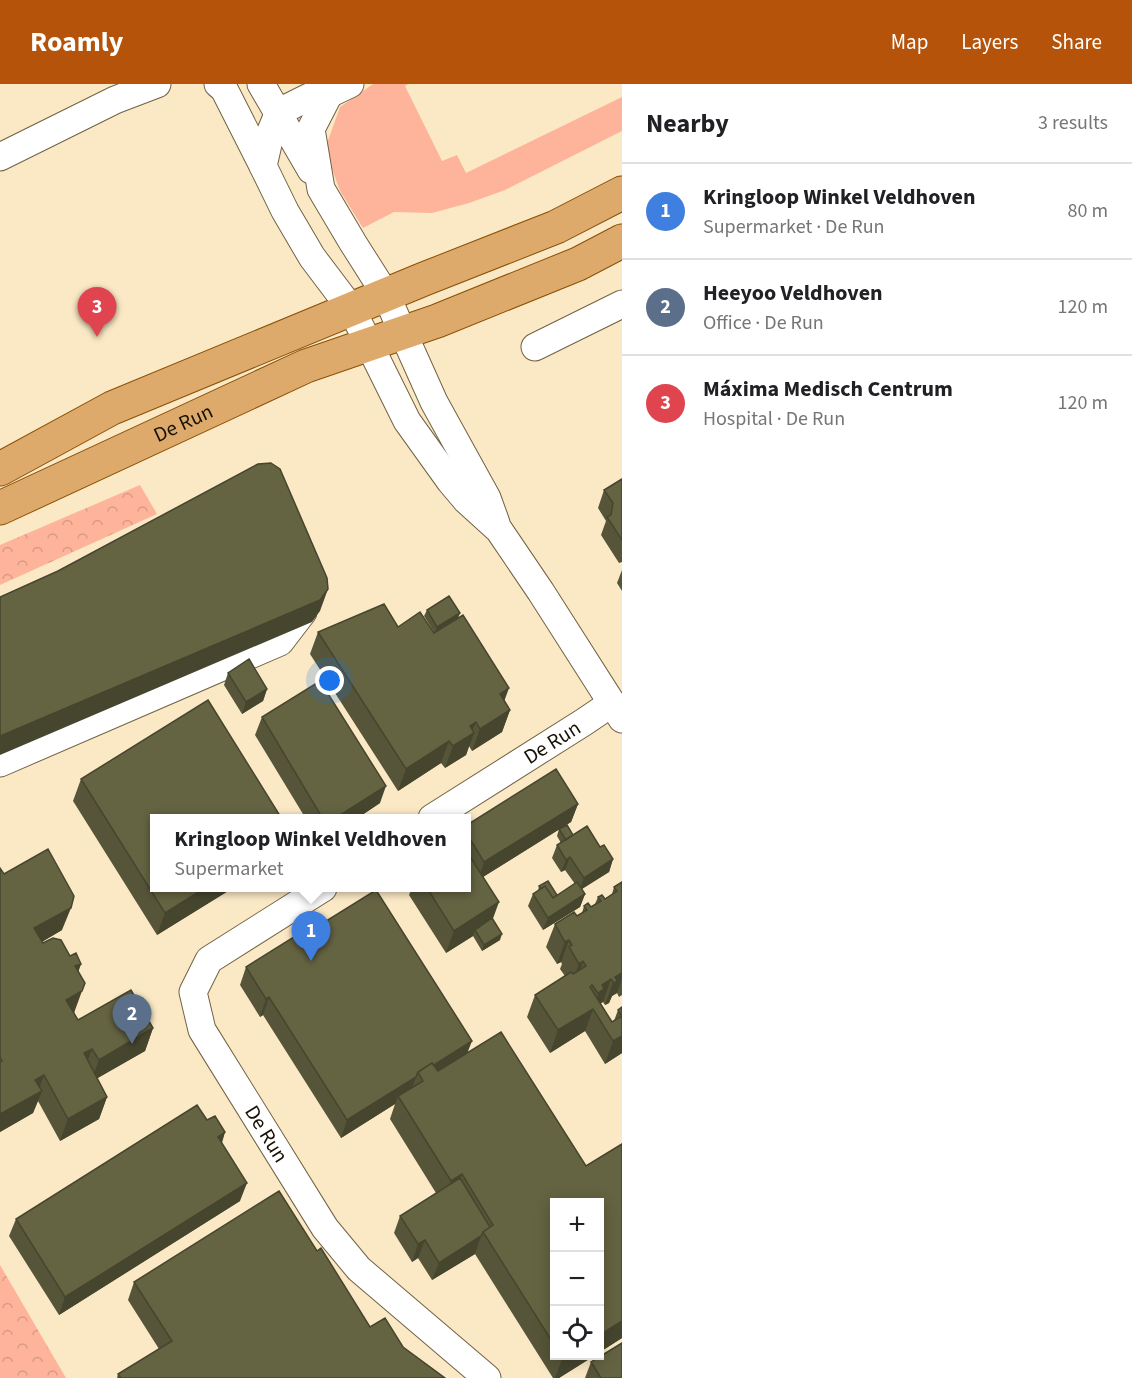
<!DOCTYPE html>
<html lang="en">
<head>
<meta charset="utf-8">
<style>
	:root { --surface:#fff; --page:#f2f2f2; --text:#202124; --muted:#757577; --line:#e0e0e0; --accent:#b45309 }
	body { margin:0; font-family:"Source Sans 3",sans-serif; background:var(--page); color:var(--text) }
	.controls { position:absolute; right:18px; bottom:18px; display:grid; overflow:hidden; border-radius:0px; box-shadow:0 3px 15px #0003 }
	.controls button { width:54px; height:54px; display:grid; place-items:center; padding:0; border:0; border-bottom:2px solid var(--line); background:var(--surface); color:var(--text); font:30px sans-serif }
	.you { position:absolute; left:330px; top:597px; width:21px; height:21px; margin:-15px; border:4px solid #fff; border-radius:50%; background:#1a73e8; box-shadow:0 0 0 9px #1a73e833 }
	.badge { display:grid; place-items:center; width:39px; height:39px; border-radius:50%; background:var(--accent); color:#fff; font-size:20px; font-weight:700 }
	.pin { position:absolute; translate:-50% -50px; filter:drop-shadow(0 2px 3px #0008) }
	.pin::after { content:''; position:absolute; top:32px; width:21px; height:18px; background:inherit; clip-path:polygon(0 0,100% 0,50% 100%) }
	.popup { position:absolute; left:150px; top:730px; width:321px; height:78px; box-sizing:border-box; display:grid; place-content:center; border-radius:0px; background:var(--surface); filter:drop-shadow(0 2px 4px #0005); font-size:20px; white-space:nowrap; color:var(--muted) }
	.popup b { font-size:22px; color:var(--text) }
	.popup::after { content:''; position:absolute; left:50%; top:100%; margin-left:-12px; border:12px solid transparent; border-top-color:var(--surface) }
	.list { margin:0; padding:0; list-style:none }
	h2 { display:flex; justify-content:space-between; align-items:center; height:78px; margin:0; padding:0 24px; font-size:26px }
	h2 small { font-size:20px; font-weight:400; color:var(--muted) }
	.list li { display:grid; grid-template-columns:39px 1fr auto; gap:18px; align-items:center; box-sizing:border-box; height:96px; padding:0 24px; border-top:2px solid var(--line) }
	.list b { display:block; font-size:22px; white-space:nowrap }
	.list p { margin:0; font-size:20px; white-space:nowrap; color:var(--muted) }
	.list em { font-size:20px; font-style:normal; color:var(--muted) }
	.icon { flex:none; width:33px; height:33px; fill:none; stroke:currentColor; stroke-width:2; stroke-linecap:round; stroke-linejoin:round }
	.map { position:relative; flex:none; width:622px; height:1294px; overflow:hidden }
	header { display:flex; align-items:center; gap:36px; box-sizing:border-box; height:84px; padding:0 30px; background:var(--accent); color:#fff }
	header strong { font-size:28px }
	nav { display:flex; gap:33px; margin-inline-start:auto; font-size:21px }
	main { display:flex }
	aside { flex:1; background:var(--surface) }
	.map>svg:first-child { display:block }
	.green { fill:#feb49b }
	.forest { fill:url(#forest-crowns) }
	.lines { fill:none; stroke-linecap:round; stroke-linejoin:round }
	.minor-casing { stroke:#716243; stroke-width:29 }
	.major-casing { stroke:#8a5007; stroke-width:35 }
	.minor { stroke:#fff; stroke-width:27 }
	.major { stroke:#ddaa6b; stroke-width:33 }
	.wall { fill:#565539 }
	.shaded-wall { fill:#46452e }
	.building { fill:#646342; stroke:#46452e; stroke-width:1.5 }
	.labels { text-anchor:middle; dominant-baseline:central; stroke-width:6; stroke-linejoin:round; paint-order:stroke }
	.street-label { font-size:21px; fill:#181206; stroke:#fff }
</style>
</head>
<body>
<header>
<strong>Roamly</strong>
<nav><a>Map</a><a>Layers</a><a>Share</a></nav>
</header>
<main>
<div class="map">
<svg width="622" height="1294" viewBox="0 0 622 1294">
	<defs>
		<pattern id="forest-crowns" width="20" height="18" patternUnits="userSpaceOnUse" patternTransform="scale(1.5)"><rect width="20" height="18" fill="#feb49b"/><path d="M2 6a3 3 0 1 1 6 0M12 15a3 3 0 1 1 6 0" fill="none" stroke="#d99a84"/></pattern>
	</defs>
	<rect width="100%" height="100%" fill="#fbe9c6"/>
	<path class="green" d="M373,0H408L405,2L442,77L457,71L466,89L622,13V47L505,106L469,119L432,129L394,128L363,144L340,107L325,65L340,23Z"/>
	<path class="forest" d="M140,401L157,430L0,501V461Z
		M0,1181L66,1294H0Z"/>
	<g class="lines">
		<g class="minor-casing">
			<g id="minor">
				<path d="M218,0L224,5L263,82"/>
				<path d="M261,0L311,86"/>
				<path d="M350,0L329,10L309,13L279,28L271,47L263,82L285,127L312,173L352,226L407,337L450,397L466,416L499,446L541,508L622,635"/>
				<path d="M329,10L311,45L321,105L353,159L386,211L434,318L487,414L496,439"/>
				<path d="M0,73L115,16L157,0"/>
				<path d="M535,263L622,220"/>
				<path d="M0,679L280,558L303,528"/>
				<path id="s1" d="M432,734L584,638L612,619"/>
				<path id="s2" d="M323,804L209,876L193,908L202,946L325,1144L359,1185L487,1294"/>
			</g>
		</g>
		<g class="major-casing">
			<g id="major">
				<path d="M0,385L112,324L424,195L556,143L622,109"/>
				<path id="s3" d="M0,424L306,282L437,237L578,180L622,157"/>
			</g>
		</g>
		<use href="#minor" class="minor"/>
		<use href="#major" class="major"/>
	</g>
	<path class="wall" d="M622,395V478L619,479L601,451L606,437L598,424L604,406Z
		M622,486V507L617,499Z
		M427,526L460,529L458,534L510,626L502,648L472,667L469,662L466,671L445,684L441,679L398,707L310,570L318,548L398,543L434,549V548L424,532Z
		M228,589L267,605L263,617L242,630L224,601Z
		M262,633L380,719L356,735H306L255,651Z
		M81,695L155,804H233L157,851L73,717Z
		M578,720L571,738L483,793L493,835L500,856L482,867L473,852L446,869L409,811L412,804H467V741Z
		M559,745L600,763L613,775L609,788L581,805L585,810L580,823L543,846L528,822L533,810L538,807L539,802L557,811L575,800L565,786L561,788L552,774L557,761L561,759L557,752Z
		M0,784L4,790L62,846L42,858L43,859L70,872L81,880L78,888L74,930L78,936L153,944L145,967L97,994L107,1013L99,1035L60,1057L38,1017L33,1029L0,1048Z
		M622,798V911L619,913L617,909L612,912L609,919L605,921L603,918L600,919L612,938L614,937L618,926L622,923V969L605,980L585,947L550,969L527,933L535,911L565,892L560,885L562,880L561,878L557,880L546,863L555,840L577,832L582,829L584,822L591,823L595,820L598,813L605,815L612,810L614,803Z
		M307,849L468,968L586,1082L622,1060V1254L600,1268L555,1119V1272H594L559,1294H553L475,1170L432,1196L418,1174L412,1178L394,1149L400,1132L436,1109L390,1035L395,1020L341,1054L263,931L260,933L240,901L246,883Z
		M207,1036L225,1048L222,1059L240,1117L59,1231L9,1152L16,1135Z
		M317,1167L370,1243L403,1263L445,1294H117L118,1290L159,1265L128,1216L134,1198Z
		M591,1278L622,1294H585Z"/>
	<path class="shaded-wall" d="M328,505L320,527L312,538L0,671V652Z
		M460,529L457,535L435,549L437,543Z
		M509,604L501,626L500,610Z
		M267,605L263,617L242,630L246,618Z
		M510,626L502,648L472,667L480,645Z
		M476,638L471,650L474,649L466,671L445,684L453,662L470,642Z
		M449,657L441,679L398,707L406,685Z
		M386,702L380,719L356,735H334Z
		M578,720L571,738L478,796L484,778Z
		M570,773L565,786L561,788L566,776Z
		M613,775L609,788L579,807L584,794Z
		M205,804H233L157,851L165,829Z
		M585,810L580,823L543,846L548,834Z
		M499,818L491,840L475,846L473,852L446,869L454,847Z
		M71,824L62,846L26,867L34,844Z
		M502,850L500,856L482,867L484,861Z
		M569,856L561,878L557,880L565,858Z
		M583,877L575,900L571,902L579,880Z
		M81,880L73,902L75,882Z
		M622,889V895L617,909L612,912L609,919L605,921L615,893Z
		M611,895L603,918L593,925L585,947L550,969L558,946L592,925L602,901Z
		M82,907L74,929L66,916Z
		M269,913L263,931L260,933L266,915Z
		M153,944L145,967L91,998L99,976Z
		M622,952V969L605,980L613,957Z
		M472,957L465,975L423,997L419,991Z
		M92,965L84,987V969Z
		M44,991L37,1010L42,1007L33,1029L0,1048V1030L35,996Z
		M416,993L410,1010L398,1012L395,1020L341,1054L347,1036Z
		M107,1013L99,1035L60,1057L68,1035Z
		M225,1048L219,1066L218,1053Z
		M462,1090L453,1112L442,1119L451,1097Z
		M247,1099L240,1117L59,1231L65,1213Z
		M481,1152L475,1170L432,1196L439,1179Z
		M425,1156L418,1174L412,1178L418,1160Z
		M622,1237V1254L600,1268V1251Z
		M567,1272H594L559,1294H555L562,1275Z"/>
	<path class="building" d="M271,379L280,385L327,494L328,505L320,516L0,652V513L58,487L258,380Z
		M622,395V456L607,433L611,431L613,419L604,406Z
		M449,512L460,529L437,543L427,526Z
		M384,520L398,543L420,528L434,549L463,531L509,604L500,610L510,626L480,645L476,638L470,642L474,649L453,662L449,657L406,685L318,548Z
		M249,575L267,605L246,618L228,589Z
		M320,597L386,702L334,735H323L262,633Z
		M208,616L282,735H155V804H205L165,829L81,695Z
		M556,685L578,720L484,778L467,750V741Z
		M567,741L573,751L566,756L559,745Z
		M587,742L600,763L604,761L613,775L584,794L570,773L566,776L557,761Z
		M48,765L74,812L71,824L34,844L43,859L53,854L61,856L70,872L76,869L81,880L75,882L85,899L82,907L66,916L78,936L131,906L153,944L99,976L92,965L84,969L107,1013L68,1035L44,991L35,996L42,1007L0,1030V978L2,977L0,973V784L4,790Z
		M467,768L499,818L454,847L427,804H467Z
		M548,797L557,811L553,814L545,802L541,805L539,802Z
		M577,798L585,810L548,834L533,810L545,802L553,814Z
		M622,798V889L615,893L617,897L614,899L611,895L602,901L604,905L598,909L592,901L590,903L612,938L622,932L618,926L622,923V952L613,957L593,925L558,946L535,911L571,888L573,890L586,882L583,877L579,880L569,863L572,861L569,856L565,858L555,840L574,828L577,832L587,826L584,822L588,819L591,823L601,817L598,813L602,811L605,815L617,807L614,803Z
		M376,806L472,957L434,981L432,979L418,988L416,993L347,1036L269,913L266,915L246,883L305,846L307,849Z
		M492,834L502,850L484,861L475,846Z
		M501,948L586,1082L622,1060V1237L600,1251V1119H555V1262L483,1148L493,1141L462,1090L451,1097L398,1012L423,997L418,988L432,979L438,987Z
		M197,1021L207,1036L215,1032L225,1048L218,1053L247,1099L65,1213L16,1135Z
		M460,1094L490,1143L483,1148L481,1152L439,1179L425,1156L418,1160L400,1132Z
		M279,1107L317,1167L321,1164L370,1243L385,1234L403,1263L445,1294H121L118,1290L172,1257L134,1198Z
		M622,1259V1294H601L591,1278Z"/>
	<g class="labels">
		<g class="street-label">
			<text stroke="none"><textPath href="#s3" startOffset="202">De Run</textPath></text>
			<text stroke="none"><textPath href="#s1" startOffset="142">De Run</textPath></text>
			<text stroke="none"><textPath href="#s2" startOffset="332">De Run</textPath></text>
		</g>
	</g>
</svg>
<div class="controls">
<button>+</button>
<button>−</button>
<button><svg class="icon" aria-label="locate" viewBox="0 0 24 24"><circle cx="12" cy="12" r="6"/><path d="M12 2v4M12 18v4M2 12h4M18 12h4"/></svg></button>
</div>
<div class="you"></div>
<div class="pin badge" style="left:311px;top:877px;background:#3f7fe0">1</div>
<div class="popup"><b>Kringloop Winkel Veldhoven</b>Supermarket</div>
<div class="pin badge" style="left:132px;top:960px;background:#5c6f8a">2</div>
<div class="pin badge" style="left:97px;top:253px;background:#e0444e">3</div>
</div>
<aside>
<h2>Nearby<small>3 results</small></h2>
<ul class="list">
<li><span class="badge" style="background:#3f7fe0">1</span><div><b>Kringloop Winkel Veldhoven</b><p>Supermarket · De Run</p></div><em>80 m</em></li>
<li><span class="badge" style="background:#5c6f8a">2</span><div><b>Heeyoo Veldhoven</b><p>Office · De Run</p></div><em>120 m</em></li>
<li><span class="badge" style="background:#e0444e">3</span><div><b>Máxima Medisch Centrum</b><p>Hospital · De Run</p></div><em>120 m</em></li>
</ul>
</aside>
</main>
</body>
</html>
